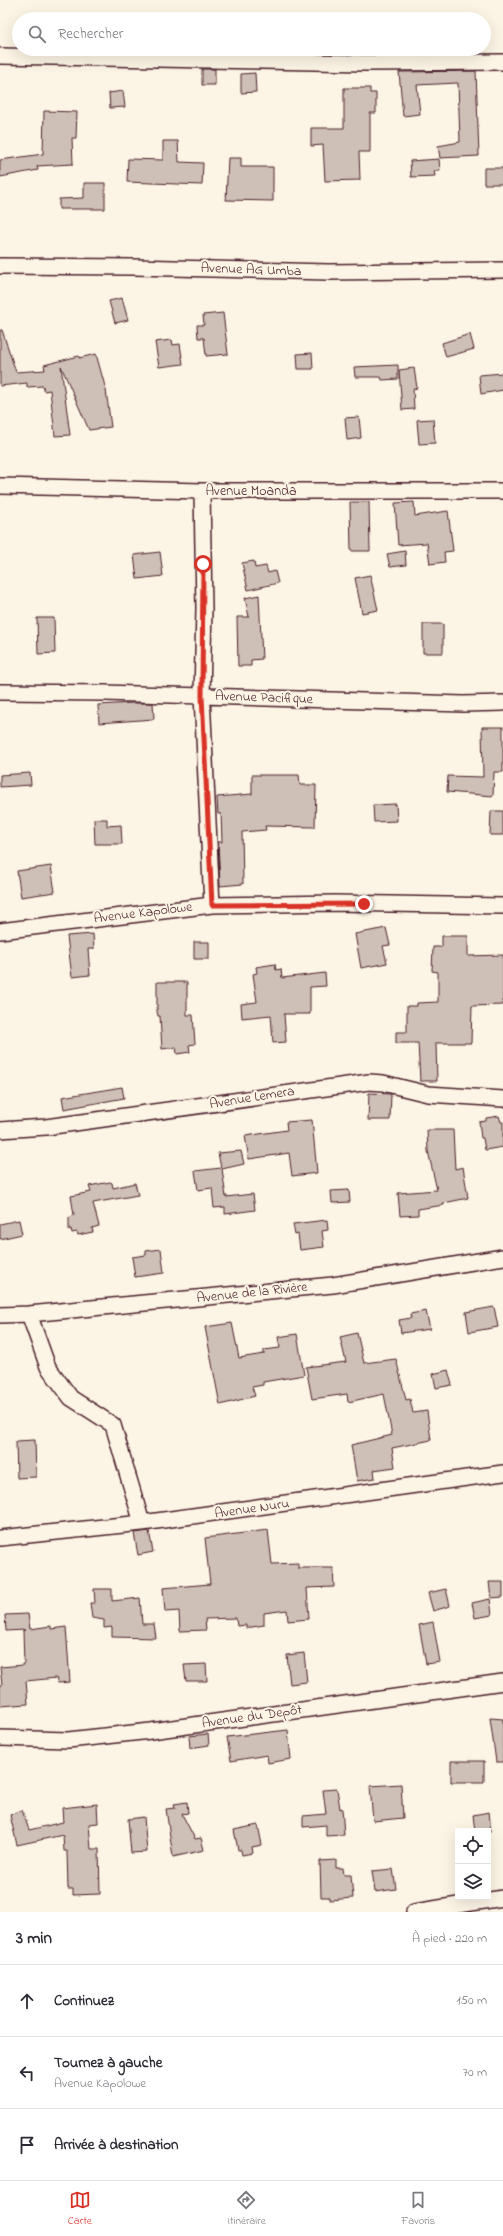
<!DOCTYPE html>
<html lang="fr">
<head>
<meta charset="utf-8">
<style>
	:root { --surface:#fff; --page:#f2f2f3; --text:#2b2b33; --muted:#7c7c81; --line:#e1e1e2; --accent:#d93025 }
	body { margin:0; font-family:"Indie Flower",sans-serif; background:var(--page); color:var(--text) }
	.controls { position:absolute; right:12px; bottom:12px; display:grid; overflow:hidden; border-radius:0px; box-shadow:0 4px 16px #0002 }
	.controls button { width:36px; height:36px; display:grid; place-items:center; padding:0; border:0; border-bottom:1px solid var(--line); background:var(--surface); color:var(--text); font:20px sans-serif }
	.stop { position:absolute; width:12px; height:12px; margin:-9px; border:3px solid #d93025; border-radius:50%; background:#fff }
	.stop.end { background:#d93025; border-color:#fff; box-shadow:0 1px 4px #0008 }
	.list { margin:0; padding:0; list-style:none }
	h2 { display:flex; justify-content:space-between; align-items:center; height:52px; margin:0; padding:0 16px; font-size:17px }
	h2 small { font-size:13px; font-weight:400; color:var(--muted) }
	.list li { display:grid; grid-template-columns:26px 1fr auto; gap:12px; align-items:center; box-sizing:border-box; height:72px; padding:0 16px; border-top:1px solid var(--line) }
	.list b { display:block; font-size:15px; white-space:nowrap }
	.list p { margin:0; font-size:13px; white-space:nowrap; color:var(--muted) }
	.list em { font-size:13px; font-style:normal; color:var(--muted) }
	.icon { flex:none; width:22px; height:22px; fill:none; stroke:currentColor; stroke-width:2; stroke-linecap:round; stroke-linejoin:round }
	.map { position:relative; flex:none; width:503px; height:1912px; overflow:hidden }
	.search { position:absolute; background:var(--surface); box-shadow:0 4px 16px #0002; left:12px; right:12px; top:12px; height:44px; display:flex; align-items:center; gap:10px; box-sizing:border-box; padding:0 14px; border-radius:22px; color:var(--muted); font-size:15px }
	.sheet { height:268px; background:var(--surface) }
	nav { display:flex; justify-content:space-around; align-items:center; box-sizing:border-box; height:56px; border-top:1px solid var(--line); background:var(--surface); font-size:11px; color:var(--muted) }
	nav a { display:grid; justify-items:center; gap:2px }
	nav .on { color:var(--accent) }
	.map>svg:first-child { display:block }
	.building { fill:#cfc0b7; stroke:#4a1f2b }
	.lines { fill:none; stroke-linecap:round; stroke-linejoin:round }
	.minor-casing { stroke:#4a1f2b; stroke-width:18 }
	.minor { stroke:#fcf5e5; stroke-width:15 }
	.route { stroke:#d93025; stroke-width:5 }
	.labels { text-anchor:middle; dominant-baseline:central; stroke-width:4; stroke-linejoin:round; paint-order:stroke }
	.street-label { font-size:14px; fill:#4a1f2b; stroke:#fcf5e5 }
</style>
</head>
<body>
<div class="map">
<svg width="503" height="1912" viewBox="0 0 503 1912">
	<rect width="100%" height="100%" fill="#fcf5e5"/>
	<filter id="ink" filterUnits="userSpaceOnUse"><feTurbulence type="fractalNoise" baseFrequency=".025" numOctaves="2"/><feDisplacementMap in="SourceGraphic" scale="8" xChannelSelector="R" yChannelSelector="G"/><feConvolveMatrix kernelMatrix="1 2 1 2 8 2 1 2 1" color-interpolation-filters="sRGB"/></filter>
	<g filter="url(#ink)">
		<path class="building" d="M202,69H215V85H202Z
			M476,71L479,156L440,158L438,146L460,142L458,83L417,85L420,114L403,116L399,72Z
			M255,73L256,92L241,93V74Z
			M344,88H370V93H376V113H370V152H359L360,180L325,181L323,145L311,146V128H344Z
			M123,91L125,107L110,108L109,93Z
			M44,111L77,112L76,138H72L73,164L37,166L38,170L0,177V160L43,154Z
			M163,141H178L179,162L203,163L202,185L127,182L128,159L163,160Z
			M228,158H241V167H273V201L226,200Z
			M439,159L440,171H434L435,176L411,177L410,161Z
			M484,168H503V184H484Z
			M84,183H105V209H59V199L84,198Z
			M122,298L128,320L115,323L109,301Z
			M223,313L228,354L206,356L204,338H198L197,325H204L203,315Z
			M0,330H2L16,372L45,370L44,365L79,356V358L96,354L106,390L111,427L89,430L61,366L70,435L55,436L50,390L44,391L43,386L27,387V383L0,386Z
			M470,334L474,349L446,357L442,343Z
			M172,340L173,345L180,344L183,364L159,367L155,342Z
			M312,353L313,369H298L297,354Z
			M398,365V379L382,380L381,377H355L354,367Z
			M414,368L417,388L413,389L414,409L402,410L399,370Z
			M503,373V390L481,394L479,375Z
			M359,417L361,438L347,440L345,418Z
			M433,419L435,443L419,444L417,420Z
			M350,502H369L370,551H351Z
			M414,502L415,516L448,511L453,551L444,552L445,562L430,564L427,543L398,545L395,503Z
			M405,551L406,565L390,567L387,554Z
			M160,552L163,576L137,579L134,555Z
			M254,561L255,568L266,566L268,573L275,571L278,583L248,590L242,563Z
			M370,575L378,610L362,613L355,578Z
			M259,595L262,659L251,660V666H238L237,617H249L245,598Z
			M37,618H54L55,653L38,654Z
			M423,624H443V653H423Z
			M133,703H153L154,719L99,723L98,705Z
			M482,727H503V772H494L493,796L447,792L448,776L483,777Z
			M30,773L31,785L0,787V775Z
			M252,775H299L300,785H316L315,827L265,826L266,830L242,832L243,884L220,886L218,842H222L221,814H218L217,797L252,794Z
			M396,804L397,821L374,822L373,805Z
			M491,811H503V835H490Z
			M94,819H107V826L121,825L122,844H95Z
			M51,866L55,892L21,897L17,871Z
			M386,928L390,945L383,946L387,963L361,968L355,934Z
			M93,934L94,949H88L90,975L72,977L67,936Z
			M442,936H468V956L503,955V1005L472,1006L471,1043H436L437,1081H420L418,1043H396V1032H407V1006H417V1003L438,1002V972L432,971L433,947H442Z
			M194,942H209V959H194Z
			M275,964L276,970L281,969L282,978L325,973L326,986L310,987V1014H284L286,1042L273,1043L271,1015L242,1018L241,1004L257,1002L253,974L257,973L256,967Z
			M157,982H187V1015H193L195,1044L189,1045L190,1052L177,1054L176,1047L162,1049L160,1016H158L157,1011Z
			M122,1087L124,1098L64,1109L62,1097Z
			M369,1093L391,1094L390,1120H368Z
			M499,1116L501,1122H503V1147L485,1150L483,1138H481L479,1122L486,1121V1118Z
			M312,1120L317,1173L292,1176L289,1153L249,1159L245,1136L287,1130L286,1122Z
			M427,1130H453L455,1169L463,1167L468,1198L444,1203V1205L418,1209V1215L400,1216L398,1193L437,1190L428,1151Z
			M241,1151L244,1164L222,1169L226,1197L253,1194L255,1210L225,1214V1207L214,1208L212,1188L198,1190L195,1171L221,1168L218,1153Z
			M110,1182L112,1183L113,1188L135,1183L138,1195L93,1203L99,1226L92,1228L93,1232L78,1235L77,1232L72,1233L71,1229L69,1230V1218L74,1215L71,1196L91,1192L89,1186Z
			M349,1190L350,1202L332,1203L331,1191Z
			M19,1220L22,1234L0,1239V1224Z
			M327,1220L328,1230L322,1231L324,1247L300,1250L298,1234L295,1235L293,1224Z
			M161,1249L164,1273L135,1277L132,1257L146,1255V1251Z
			M494,1307L498,1327L469,1332L466,1312Z
			M426,1311L430,1329L401,1333L399,1320L411,1318L410,1314Z
			M232,1323L239,1358L264,1354V1350L280,1348L278,1337L297,1334L304,1375L263,1382V1385L252,1387L255,1396L220,1405L205,1327Z
			M357,1333L364,1363L396,1359L406,1400L410,1399L413,1413L427,1411L431,1440L392,1448L395,1467L374,1470L375,1478L357,1481L351,1445L392,1435L384,1394L348,1402L347,1394L312,1399L306,1367L346,1362L340,1337Z
			M448,1370L452,1385L436,1388L433,1374Z
			M35,1440L36,1477L17,1478L16,1441Z
			M268,1530L272,1564L298,1563V1568H333L334,1587L307,1588L309,1619L288,1621L287,1610L264,1613V1625L246,1628V1625L237,1626L236,1618L205,1619L206,1630L180,1631L179,1611L165,1612L163,1588L210,1584L205,1538Z
			M149,1531L153,1552L138,1555L134,1533Z
			M489,1582H503V1597L491,1598Z
			M94,1589H112V1601L140,1598L142,1624H154L156,1638L112,1637V1627L104,1628V1620L92,1618L90,1603H95Z
			M446,1589L450,1606L433,1611L428,1593Z
			M490,1599L492,1615L475,1618L472,1603Z
			M28,1614L30,1629L51,1626V1629L66,1627L70,1682L58,1683L56,1678L26,1681L28,1704L0,1706V1686L2,1685L0,1667L24,1665L23,1630H25L6,1631L5,1615Z
			M433,1622L440,1662L426,1664L419,1625Z
			M304,1653L307,1682L290,1684L287,1655Z
			M206,1664L207,1681H186L184,1665Z
			M490,1718L503,1719V1762H496Z
			M288,1730L291,1759L268,1763L267,1755L231,1761L227,1737Z
			M208,1734L209,1745L190,1748L189,1736Z
			M451,1761H484V1782H451Z
			M401,1784L403,1818L373,1821L370,1786Z
			M337,1789L340,1809L342,1808L344,1835L326,1836V1825L303,1827V1816L326,1814L323,1790Z
			M187,1802L188,1813L182,1814L195,1839L201,1838L204,1850L173,1857L166,1809L175,1808L174,1804Z
			M97,1804L98,1823L89,1824L91,1849H99L100,1894L73,1895V1889H68L67,1851H64L63,1835L17,1845L10,1815L22,1810L29,1830L63,1822L62,1808Z
			M489,1812L491,1831H475L473,1815Z
			M144,1817L147,1852L131,1853L128,1819Z
			M258,1825L262,1845L252,1847L253,1853L242,1855L241,1850H238L234,1830Z
			M336,1860V1868H343L344,1875H351L353,1898L329,1900V1897H321L320,1861Z
			M393,1869L396,1889L375,1892L372,1871Z"/>
		<g class="lines">
			<g class="minor-casing">
				<path id="minor" d="M0,56L365,63L503,62
					M0,266L134,267L328,272L503,270
					M0,486L202,491H503
					M202,491L204,608L202,696L212,905
					M0,692L104,693L463,704L503,703
					M0,931L212,905L334,903L503,906
					M0,1130L46,1127L369,1082L383,1083L428,1094L503,1099
					M29,1314L48,1367L71,1398L113,1425L142,1523
					M0,1315L29,1314L333,1285L503,1257
					M0,1538L142,1523L503,1473
					M0,1738L68,1740L151,1731L503,1682
					M414,1912L503,1898"/>
			</g>
			<use href="#minor" class="minor"/>
		</g>
	</g>
	<g class="lines" filter="url(#ink)">
		<path class="route" d="M203,564L202,696L212,905L364,904"/>
	</g>
	<g class="labels">
		<g class="street-label">
			<text transform="translate(251 270) rotate(2)">Avenue AG Umba</text>
			<text x="251" y="491">Avenue Moanda</text>
			<text transform="translate(264 698) rotate(2)">Avenue Pacifique</text>
			<text transform="translate(143 913) rotate(-7)">Avenue Kapolowe</text>
			<text transform="translate(252 1098) rotate(-9)">Avenue Lemera</text>
			<text transform="translate(252 1293) rotate(-6)">Avenue de la Rivière</text>
			<text transform="translate(252 1509) rotate(-8)">Avenue Nuru</text>
			<text transform="translate(252 1717) rotate(-8)">Avenue du Depôt</text>
		</g>
	</g>
</svg>
<div class="controls">
<button><svg class="icon" aria-label="locate" viewBox="0 0 24 24"><circle cx="12" cy="12" r="6"/><path d="M12 2v4M12 18v4M2 12h4M18 12h4"/></svg></button>
<button><svg class="icon" aria-label="layers" viewBox="0 0 24 24"><path d="M12 4l9 5-9 5-9-5zM3 14l9 5 9-5"/></svg></button>
</div>
<div class="stop" style="left:203px;top:564px"></div>
<div class="stop end" style="left:364px;top:904px"></div>
<div class="search"><svg class="icon" aria-label="search" viewBox="0 0 24 24"><circle cx="10" cy="10" r="6"/><path d="M15 15l6 6"/></svg>Rechercher</div>
</div>
<section class="sheet">
<h2>3 min<small>À pied · 220 m</small></h2>
<ul class="list">
<li><svg class="icon" aria-label="ahead" viewBox="0 0 24 24"><path d="M12 20V5M6 11l6-6 6 6"/></svg><div><b>Continuez</b></div><em>150 m</em></li>
<li><svg class="icon" aria-label="left" viewBox="0 0 24 24"><path d="M17 20v-9H6M10 6l-5 5 5 5"/></svg><div><b>Tournez à gauche</b><p>Avenue Kapolowe</p></div><em>70 m</em></li>
<li><svg class="icon" aria-label="arrive" viewBox="0 0 24 24"><path d="M6 21V4h12l-3 4 3 4H6"/></svg><div><b>Arrivée à destination</b></div></li>
</ul>
</section>
<nav>
<a class="on"><svg class="icon" aria-label="map" viewBox="0 0 24 24"><path d="M3 6l6-2 6 2 6-2v14l-6 2-6-2-6 2zM9 4v14M15 6v14"/></svg>Carte</a>
<a><svg class="icon" aria-label="directions" viewBox="0 0 24 24"><path d="M12 3l9 9-9 9-9-9zM9 14v-3h6M13 9l2 2-2 2"/></svg>Itinéraire</a>
<a><svg class="icon" aria-label="saved" viewBox="0 0 24 24"><path d="M7 4h10v16l-5-4-5 4z"/></svg>Favoris</a>
</nav>
</body>
</html>
